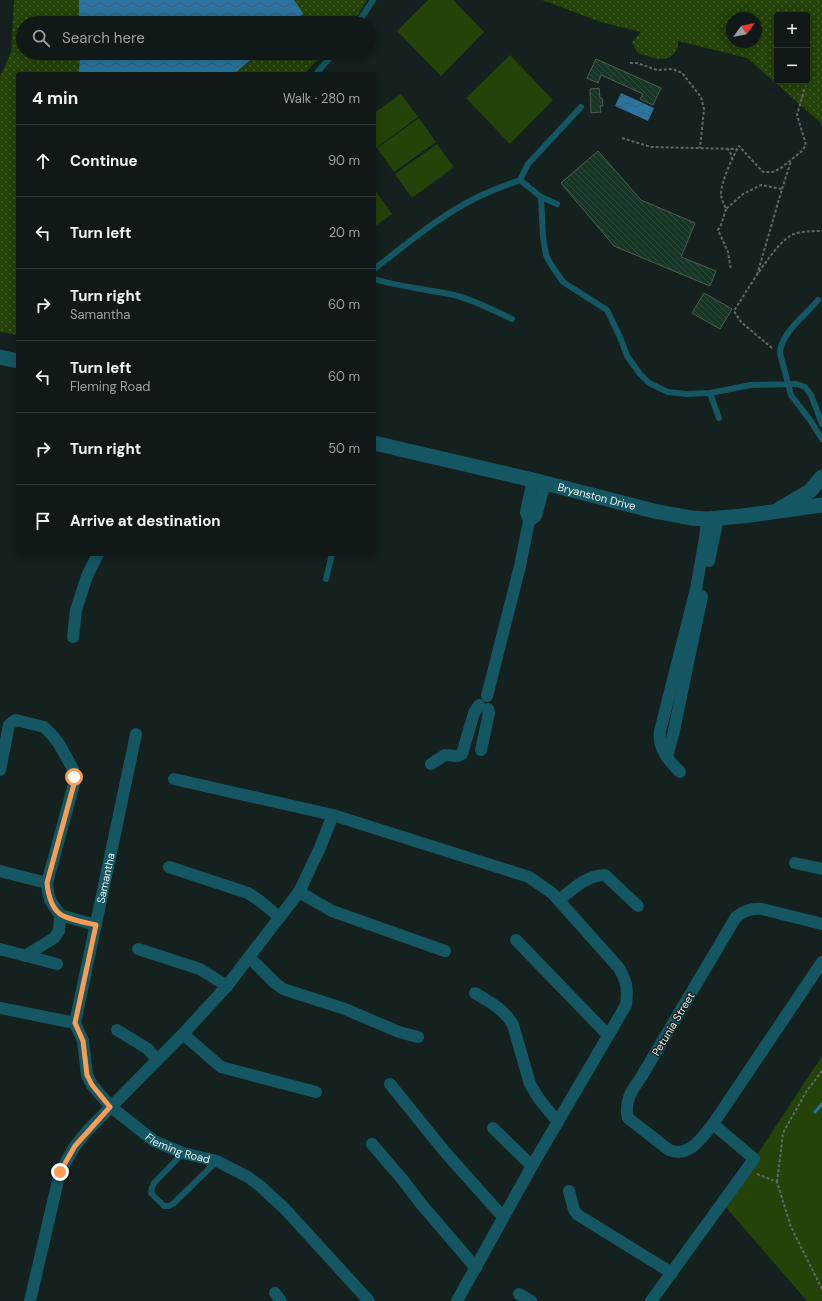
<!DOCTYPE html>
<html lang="en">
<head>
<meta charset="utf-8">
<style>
	:root { --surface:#101917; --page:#192220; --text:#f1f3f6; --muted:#9ca0a1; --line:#303836 }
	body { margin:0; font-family:"DM Sans",sans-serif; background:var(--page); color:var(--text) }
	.controls { position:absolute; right:12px; top:12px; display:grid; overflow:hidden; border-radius:4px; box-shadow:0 2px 10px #0003 }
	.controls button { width:36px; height:36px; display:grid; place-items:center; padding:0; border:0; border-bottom:1px solid var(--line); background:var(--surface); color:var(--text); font:20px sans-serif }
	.compass { position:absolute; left:726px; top:12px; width:36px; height:36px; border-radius:50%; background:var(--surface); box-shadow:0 2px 10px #0003; rotate:57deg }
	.stop { position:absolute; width:12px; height:12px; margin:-9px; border:3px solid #fd9d55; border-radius:50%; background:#fff }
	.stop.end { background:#fd9d55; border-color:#fff; box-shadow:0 1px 4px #0008 }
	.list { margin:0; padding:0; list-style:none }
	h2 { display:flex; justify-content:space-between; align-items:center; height:52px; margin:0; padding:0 16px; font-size:17px }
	h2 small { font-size:13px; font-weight:400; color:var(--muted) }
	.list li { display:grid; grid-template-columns:26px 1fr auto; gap:12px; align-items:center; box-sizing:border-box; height:72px; padding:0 16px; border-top:1px solid var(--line) }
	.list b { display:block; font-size:15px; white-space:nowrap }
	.list p { margin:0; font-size:13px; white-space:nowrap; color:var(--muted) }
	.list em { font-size:13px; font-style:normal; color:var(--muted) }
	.icon { flex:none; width:22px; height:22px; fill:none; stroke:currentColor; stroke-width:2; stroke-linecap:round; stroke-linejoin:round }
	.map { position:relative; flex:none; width:822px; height:1301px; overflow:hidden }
	.search { position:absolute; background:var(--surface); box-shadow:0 2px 10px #0003; left:16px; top:16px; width:360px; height:44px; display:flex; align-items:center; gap:10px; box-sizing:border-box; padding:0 14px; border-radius:22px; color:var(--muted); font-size:15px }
	.panel { position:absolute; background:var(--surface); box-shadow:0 2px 10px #0003; left:16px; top:72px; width:360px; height:484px; border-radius:4px }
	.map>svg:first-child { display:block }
	.grass { fill:url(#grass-dots); fill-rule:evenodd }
	.park { fill:#254209 }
	.water { fill:url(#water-waves) }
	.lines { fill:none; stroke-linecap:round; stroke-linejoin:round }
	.stream { stroke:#2a749d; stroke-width:3 }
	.building { fill:url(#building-back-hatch); stroke:#505b54 }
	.path { stroke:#5e6967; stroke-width:2; stroke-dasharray:3 2; stroke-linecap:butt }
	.service { stroke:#145661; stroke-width:6 }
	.minor { stroke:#145661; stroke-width:12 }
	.tertiary { stroke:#145661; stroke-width:15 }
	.route { stroke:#fd9d55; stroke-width:5 }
	.labels { text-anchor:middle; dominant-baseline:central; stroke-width:3; stroke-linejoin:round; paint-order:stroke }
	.street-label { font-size:11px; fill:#e9f1f0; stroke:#15211f }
</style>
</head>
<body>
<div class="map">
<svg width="822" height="1301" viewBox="0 0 822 1301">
	<defs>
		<pattern id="grass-dots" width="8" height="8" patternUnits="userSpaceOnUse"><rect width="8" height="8" fill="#254209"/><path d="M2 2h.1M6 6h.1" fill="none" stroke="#455e2d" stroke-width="1.8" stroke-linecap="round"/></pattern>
		<pattern id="water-waves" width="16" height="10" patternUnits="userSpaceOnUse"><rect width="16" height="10" fill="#2a749d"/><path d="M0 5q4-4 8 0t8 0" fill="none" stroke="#385e72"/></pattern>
		<pattern id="building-back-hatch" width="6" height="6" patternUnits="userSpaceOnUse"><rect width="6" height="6" fill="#163626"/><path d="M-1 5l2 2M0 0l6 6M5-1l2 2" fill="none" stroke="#2d4a3b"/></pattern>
	</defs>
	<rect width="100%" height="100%" fill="#15211f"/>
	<path class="grass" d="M14,0H367L353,23H23V53H324L304,74H18V335L0,332V77L11,52Z
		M542,0H822V126L820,122L747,58L678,41C679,59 661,62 648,56C645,55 641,55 638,53C635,50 634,46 632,42L641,32L601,22ZM777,15H807V81H777ZM732,18H756V42H732Z"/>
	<path class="park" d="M428,0H453L484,32L441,76L397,31Z
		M510,55L553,100L510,144L466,98Z
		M401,94L418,117L376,148L374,145V113Z
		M419,118L436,142L394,172L377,148Z
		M437,144L454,167L412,198L395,174Z
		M375,190L392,214L374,227V191Z
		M822,1056V1301H807L724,1205Z"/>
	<path class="water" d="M79,0H294L303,13L292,23H79Z
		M80,53H258L234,74H79Z
		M621,93L654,108L648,121L615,106Z"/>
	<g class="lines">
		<path class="stream" d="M815,1112L822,1104"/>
	</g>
	<path class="building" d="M596,59L661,88L653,105L640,99L643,94L601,75L598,83L587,78Z
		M599,88L600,98H602L603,106H600L601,112L591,113L590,89Z
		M598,151L641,200L695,223L681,257L716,271L710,286L614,246L561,183Z
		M704,293L732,309L720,329L692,313Z"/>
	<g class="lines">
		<path class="path" d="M630,63H637L657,70L673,69L682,73L690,83L701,97L704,109L700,148
			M622,138L651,147L737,149
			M727,148L731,154L732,159
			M782,189L791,161
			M726,209L721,225L718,230L728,252L731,270
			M757,275L782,189L761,185L743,194L726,209C724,204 721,199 721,194C721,182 733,156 739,146L763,172H773L781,168L802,151L806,145L797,115L805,87
			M772,348L741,322L734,311C745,294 776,240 794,234C803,231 813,231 822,231
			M757,1174L777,1182L791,1227L822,1289
			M777,1182L783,1133L806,1092L822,1071"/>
		<path class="service" d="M358,23L373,0
			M316,74L334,53
			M520,180L541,197L557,204
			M541,197L543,237L546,255L550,263L563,282L607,310L620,337L627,356L640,374L649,383L668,392L686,394L710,393L751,385L797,384L805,387L811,395L822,424
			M374,269C406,245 438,217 474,199C489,191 504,186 520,180L528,164L581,107
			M374,279C400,287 427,289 454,295C474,300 493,310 512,319
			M818,300C807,314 780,334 780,353L791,395L810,420L822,439
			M710,393L719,418
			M326,579L332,554
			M183,1153L154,1183L152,1188L151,1193L164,1206H169L174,1203L217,1161"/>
		<g class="minor">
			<path d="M529,521L536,516L545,483"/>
			<path d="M709,561L718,518"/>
			<path d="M73,637L76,610L87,576L98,554"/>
			<path d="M487,696L520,566L529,521L526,512L533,480"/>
			<path d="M481,750L489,713L488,709"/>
			<path d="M667,757L673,735L702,596"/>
			<path d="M431,764L445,755L458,756L462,754L474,713L479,705"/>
			<path d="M0,770L9,725L11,723L16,720L44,727L52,735L59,744L73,769L74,784L47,883L48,892L50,900L60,915L59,931L54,938L25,956"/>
			<path d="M680,772C668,760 658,749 660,731L696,589L705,538L707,519"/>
			<path d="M174,779L333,815L529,877L552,893L619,968C627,982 628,989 626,1005L532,1166L457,1301"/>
			<path d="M795,863L822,869"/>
			<path d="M169,867L248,893L260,901L279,917"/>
			<path d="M0,871L47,883"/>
			<path d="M299,892L332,911L445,951"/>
			<path d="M559,900C573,889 587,875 605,875L638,906"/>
			<path d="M60,915L96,925"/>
			<path d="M822,924L762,909C751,908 744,911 736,917L640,1079C631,1091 624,1103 628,1118L669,1150C690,1158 702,1137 713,1124L822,962"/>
			<path d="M516,940L607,1034"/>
			<path d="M0,949L57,964"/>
			<path d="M138,949L200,969L227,986"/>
			<path d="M249,957L275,983L283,989L345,1009L399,1032L418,1037"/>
			<path d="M475,993C490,1002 504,1009 513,1025L530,1084L539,1099L558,1122"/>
			<path d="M0,1008L75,1023"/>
			<path id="s1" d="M75,1023L83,1041L87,1075L92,1085L111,1107L154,1141L183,1153L217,1161L248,1177L260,1186L285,1209L369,1301"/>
			<path id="s2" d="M75,1023L136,734"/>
			<path d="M117,1030L148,1049L157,1060"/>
			<path d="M183,1034L221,1067L316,1092"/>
			<path d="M390,1084L445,1152L503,1217"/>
			<path d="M493,1128L532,1166"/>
			<path d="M372,1144L402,1179L422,1205L476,1268"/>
			<path d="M569,1191L574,1210L578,1215L672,1273"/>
			<path d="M275,1293L281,1301"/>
			<path d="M519,1294L531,1301"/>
			<path d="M30,1301L60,1172L75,1146L88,1130L183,1034L227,986L249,957L299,892L319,850L333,815"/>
			<path d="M651,1301L754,1159L752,1157L713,1124"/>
		</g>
		<g class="tertiary">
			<path d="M0,357L18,361"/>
			<path id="s3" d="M374,443L533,480L654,511L691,518L707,519L743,516L822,505"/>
			<path d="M781,508L810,491L822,477"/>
		</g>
	</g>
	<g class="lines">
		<path class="route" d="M60,1172L75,1146L110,1107L92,1085L87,1075L83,1041L75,1023L96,925C88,923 66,919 60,914C51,907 48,893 47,883L74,784V777"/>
	</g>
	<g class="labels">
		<g class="street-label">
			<text stroke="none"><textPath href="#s3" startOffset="229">Bryanston Drive</textPath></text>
			<text stroke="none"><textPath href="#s2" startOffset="148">Samantha</textPath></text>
			<text transform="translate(673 1024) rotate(-59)">Petunia Street</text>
			<text stroke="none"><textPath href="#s1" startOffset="174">Fleming Road</textPath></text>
		</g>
	</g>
</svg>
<div class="controls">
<button>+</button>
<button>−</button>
</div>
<svg class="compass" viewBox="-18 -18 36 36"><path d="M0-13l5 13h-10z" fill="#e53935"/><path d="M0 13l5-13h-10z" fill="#9ca0a1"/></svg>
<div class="stop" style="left:74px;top:777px"></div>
<div class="stop end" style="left:60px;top:1172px"></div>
<div class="search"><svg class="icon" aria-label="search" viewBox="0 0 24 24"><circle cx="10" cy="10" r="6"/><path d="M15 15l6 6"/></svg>Search here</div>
<section class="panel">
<h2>4 min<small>Walk · 280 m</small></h2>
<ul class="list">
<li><svg class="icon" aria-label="ahead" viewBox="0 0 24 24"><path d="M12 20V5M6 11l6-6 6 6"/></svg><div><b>Continue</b></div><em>90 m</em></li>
<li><svg class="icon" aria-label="left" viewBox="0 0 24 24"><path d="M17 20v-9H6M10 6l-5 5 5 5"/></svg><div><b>Turn left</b></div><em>20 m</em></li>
<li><svg class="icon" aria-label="right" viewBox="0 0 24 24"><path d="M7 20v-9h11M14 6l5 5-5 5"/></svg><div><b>Turn right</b><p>Samantha</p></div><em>60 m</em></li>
<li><svg class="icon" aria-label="left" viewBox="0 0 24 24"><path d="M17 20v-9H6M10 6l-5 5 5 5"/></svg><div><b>Turn left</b><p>Fleming Road</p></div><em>60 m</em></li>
<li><svg class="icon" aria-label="right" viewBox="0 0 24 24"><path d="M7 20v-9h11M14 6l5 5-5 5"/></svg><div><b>Turn right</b></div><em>50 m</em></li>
<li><svg class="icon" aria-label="arrive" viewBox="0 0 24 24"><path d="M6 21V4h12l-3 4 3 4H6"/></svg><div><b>Arrive at destination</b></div></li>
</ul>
</section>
</div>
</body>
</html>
